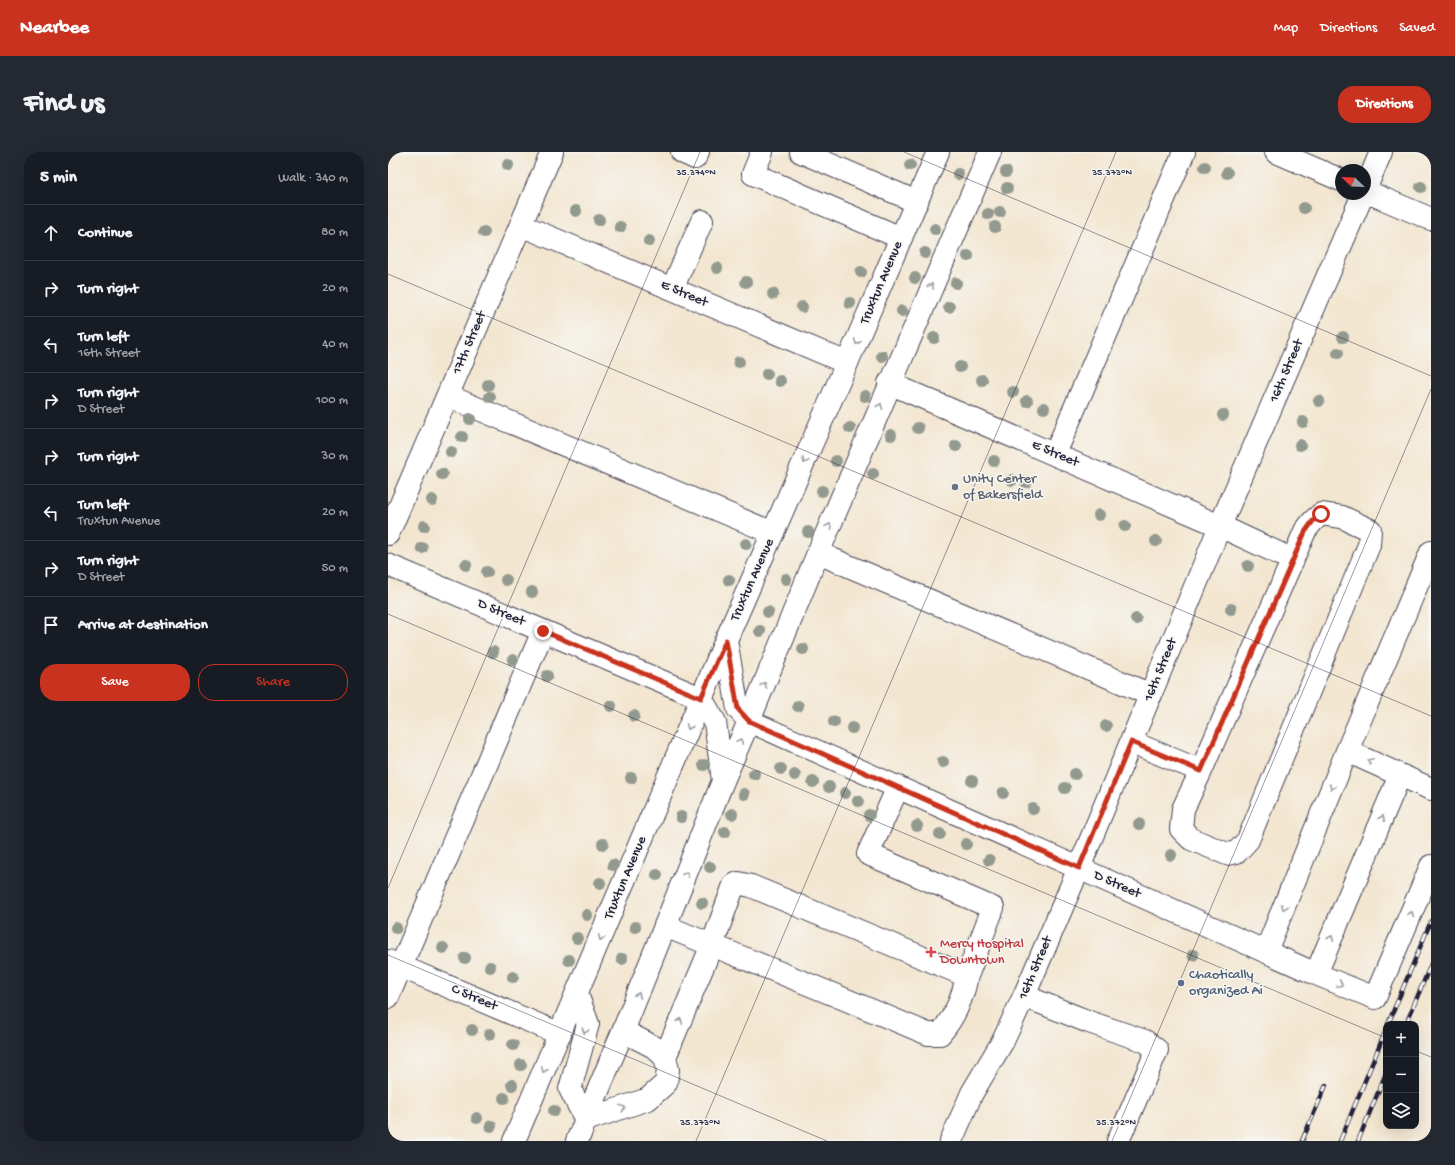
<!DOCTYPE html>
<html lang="en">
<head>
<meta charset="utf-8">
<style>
	:root { --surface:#171b24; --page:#242831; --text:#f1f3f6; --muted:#9ea1a6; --line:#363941; --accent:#c8321e }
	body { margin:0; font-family:"Gochi Hand",sans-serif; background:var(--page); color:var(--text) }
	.controls { position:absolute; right:12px; bottom:12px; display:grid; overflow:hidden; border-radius:8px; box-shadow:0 4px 16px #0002 }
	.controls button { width:36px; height:36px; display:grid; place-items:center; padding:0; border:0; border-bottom:1px solid var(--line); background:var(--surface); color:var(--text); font:20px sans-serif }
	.compass { position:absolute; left:947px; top:12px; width:36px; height:36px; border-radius:50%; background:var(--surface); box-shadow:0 4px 16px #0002; rotate:293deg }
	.stop { position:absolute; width:12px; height:12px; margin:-9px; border:3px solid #c8321e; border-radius:50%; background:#fff }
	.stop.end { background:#c8321e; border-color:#fff; box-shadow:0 1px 4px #0008 }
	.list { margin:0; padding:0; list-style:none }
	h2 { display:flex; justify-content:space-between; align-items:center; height:52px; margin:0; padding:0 16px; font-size:17px }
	h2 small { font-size:13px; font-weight:400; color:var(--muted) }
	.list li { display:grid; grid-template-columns:26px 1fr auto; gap:12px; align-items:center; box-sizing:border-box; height:56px; padding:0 16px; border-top:1px solid var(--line) }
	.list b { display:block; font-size:15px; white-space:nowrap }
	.list p { margin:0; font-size:13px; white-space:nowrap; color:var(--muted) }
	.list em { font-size:13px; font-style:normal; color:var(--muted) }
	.actions { display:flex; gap:8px; padding:12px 16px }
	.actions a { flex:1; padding:9px 0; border:1px solid var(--accent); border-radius:16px; text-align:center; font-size:14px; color:var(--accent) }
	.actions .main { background:var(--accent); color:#fff }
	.icon { flex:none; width:22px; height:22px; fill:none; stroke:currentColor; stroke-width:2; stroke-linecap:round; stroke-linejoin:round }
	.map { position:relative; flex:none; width:1043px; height:989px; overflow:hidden; border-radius:16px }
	header { display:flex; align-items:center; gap:24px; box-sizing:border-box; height:56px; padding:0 20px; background:var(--accent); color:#fff }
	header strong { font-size:19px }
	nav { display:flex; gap:22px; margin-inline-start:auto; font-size:14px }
	.intro { display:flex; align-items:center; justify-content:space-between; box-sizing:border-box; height:96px; padding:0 24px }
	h1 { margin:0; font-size:28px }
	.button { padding:10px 18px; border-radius:16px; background:var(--accent); color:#fff; font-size:14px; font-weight:700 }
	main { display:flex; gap:24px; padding:0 24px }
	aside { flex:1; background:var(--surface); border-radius:16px; box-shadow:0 4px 16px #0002 }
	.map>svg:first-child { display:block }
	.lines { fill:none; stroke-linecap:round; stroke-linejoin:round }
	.minor-casing { stroke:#413f51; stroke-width:24 }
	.major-casing { stroke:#413f51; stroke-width:24 }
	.minor { stroke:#fff; stroke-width:22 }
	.major { stroke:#fff; stroke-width:22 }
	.rail-casing { stroke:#22223b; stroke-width:4.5 }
	.rail { stroke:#f6f6f2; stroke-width:3; stroke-dasharray:9; stroke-linecap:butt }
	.tree { fill:#92998e }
	.oneway { stroke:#9c9ca7 }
	.route { stroke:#c8321e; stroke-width:5 }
	.ticks { fill:none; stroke:#22223b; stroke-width:1; stroke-opacity:0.45 }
	.worship-dot { fill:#6b7280; stroke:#f6f6f2; stroke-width:1.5 }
	.health-dot { fill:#e0444e; stroke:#f6f6f2; stroke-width:1.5 }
	.service-dot { fill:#5c6f8a; stroke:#f6f6f2; stroke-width:1.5 }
	.labels { text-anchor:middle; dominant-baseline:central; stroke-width:3; stroke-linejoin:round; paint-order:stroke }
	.street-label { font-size:14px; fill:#22223b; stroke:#f6f6f2 }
	.worship-label { font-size:14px; fill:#5b616d; stroke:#f6f6f2; text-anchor:start }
	.health-label { font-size:14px; fill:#be3a42; stroke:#f6f6f2; text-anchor:start }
	.service-label { font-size:14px; fill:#4e5e75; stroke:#f6f6f2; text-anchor:start }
	.ticks-label { font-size:10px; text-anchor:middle; fill:#22223b; stroke:#f6f6f2; stroke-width:3; stroke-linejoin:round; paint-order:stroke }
</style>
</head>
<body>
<header>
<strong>Nearbee</strong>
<nav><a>Map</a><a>Directions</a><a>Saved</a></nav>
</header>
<div class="intro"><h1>Find us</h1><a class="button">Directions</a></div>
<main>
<aside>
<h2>5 min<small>Walk · 340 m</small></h2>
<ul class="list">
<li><svg class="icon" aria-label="ahead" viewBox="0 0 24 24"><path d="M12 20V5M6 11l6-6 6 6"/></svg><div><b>Continue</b></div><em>80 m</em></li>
<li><svg class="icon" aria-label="right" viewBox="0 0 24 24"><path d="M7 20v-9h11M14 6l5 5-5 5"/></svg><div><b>Turn right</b></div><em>20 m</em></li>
<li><svg class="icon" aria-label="left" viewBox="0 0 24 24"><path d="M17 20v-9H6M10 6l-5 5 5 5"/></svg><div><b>Turn left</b><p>16th Street</p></div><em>40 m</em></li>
<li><svg class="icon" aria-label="right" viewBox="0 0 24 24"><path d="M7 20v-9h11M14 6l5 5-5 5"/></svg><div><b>Turn right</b><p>D Street</p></div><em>100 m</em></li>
<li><svg class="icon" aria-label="right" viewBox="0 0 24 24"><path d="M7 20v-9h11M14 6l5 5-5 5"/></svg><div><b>Turn right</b></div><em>30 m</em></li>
<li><svg class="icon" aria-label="left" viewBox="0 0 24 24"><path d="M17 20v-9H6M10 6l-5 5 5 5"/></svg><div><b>Turn left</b><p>Truxtun Avenue</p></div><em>20 m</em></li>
<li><svg class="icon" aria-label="right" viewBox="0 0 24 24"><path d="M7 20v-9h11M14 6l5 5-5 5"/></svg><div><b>Turn right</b><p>D Street</p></div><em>50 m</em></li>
<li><svg class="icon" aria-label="arrive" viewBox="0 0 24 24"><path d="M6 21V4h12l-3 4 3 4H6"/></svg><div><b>Arrive at destination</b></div></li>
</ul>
<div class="actions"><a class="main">Save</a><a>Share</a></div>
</aside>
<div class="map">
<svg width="1043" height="989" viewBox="0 0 1043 989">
	<rect width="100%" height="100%" fill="#f6f6f2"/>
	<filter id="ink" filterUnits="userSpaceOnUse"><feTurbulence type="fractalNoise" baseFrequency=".025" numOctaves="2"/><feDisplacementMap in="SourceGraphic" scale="8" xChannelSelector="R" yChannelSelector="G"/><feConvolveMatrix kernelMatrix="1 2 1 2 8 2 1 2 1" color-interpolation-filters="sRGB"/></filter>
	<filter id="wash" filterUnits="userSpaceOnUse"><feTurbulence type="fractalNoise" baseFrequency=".012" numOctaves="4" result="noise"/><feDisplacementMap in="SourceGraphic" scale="16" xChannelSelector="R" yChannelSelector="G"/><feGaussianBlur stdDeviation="0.9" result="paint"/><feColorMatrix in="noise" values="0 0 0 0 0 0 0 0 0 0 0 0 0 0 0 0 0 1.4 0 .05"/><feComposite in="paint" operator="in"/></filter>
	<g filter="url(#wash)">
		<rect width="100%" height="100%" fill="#f3e6d0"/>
	</g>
	<g filter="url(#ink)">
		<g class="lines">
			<g class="minor-casing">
				<path id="minor" d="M294,0L307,6L310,0
					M374,0L365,22L513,86
					M413,0L529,50
					M977,38L993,0
					M977,39L1043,67
					M133,73L459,211
					M284,137L314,69
					M501,231L832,374L905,408
					M60,244L385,381
					M667,302L796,0
					M0,382L164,0
					M430,401L763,543
					M0,413L313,546
					M361,569L928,822L987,846L1043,714
					M743,590L813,619L795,657L793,677L803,687L839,702L849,700L860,688L981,393L982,378L954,365L933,362L925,369L917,379L813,619
					M959,599L1043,637
					M510,635L480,702L605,756L579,824
					M878,799L959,599L1043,400
					M0,809L172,882
					M928,822L1012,623
					M636,844L701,870L757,889L769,898L730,989
					M0,845L155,479
					M277,905L324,793L346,733L350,731L363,734L579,824C575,845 566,866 552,882H540C453,845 365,810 277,774
					M198,968L260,947L278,931L280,918L277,905L266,895L235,879
					M563,989L584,941L615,889L636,844L691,716L832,374L975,42"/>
			</g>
			<g class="major-casing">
				<path id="major" d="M888,0L953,28
					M338,488L350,557L361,569
					M313,546L327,570L335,629
					M189,842L200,872L182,937L198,968
					M126,989L338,488L459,211L550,0
					M189,989L235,879L335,629L361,569L430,401L602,0"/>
			</g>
			<use href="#minor" class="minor"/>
			<use href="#major" class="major"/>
			<g class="rail-casing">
				<path id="rail" d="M1000,872L1043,769
					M1018,872L1043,812
					M914,989L938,933
					M952,989L998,878
					M970,989L998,921"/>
			</g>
			<use href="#rail" class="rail"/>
		</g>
		<g class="tree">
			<circle cx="120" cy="13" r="6"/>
			<circle cx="522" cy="13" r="6"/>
			<circle cx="817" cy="15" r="6"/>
			<circle cx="618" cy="20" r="6"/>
			<circle cx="839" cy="21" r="6"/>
			<circle cx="570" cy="22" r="6"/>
			<circle cx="1033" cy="35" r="6"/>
			<circle cx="619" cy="36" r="6"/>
			<circle cx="916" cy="56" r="6"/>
			<circle cx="188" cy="59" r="6"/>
			<circle cx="612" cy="60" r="6"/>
			<circle cx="600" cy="62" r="6"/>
			<circle cx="211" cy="68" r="6"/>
			<circle cx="232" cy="75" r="6"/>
			<circle cx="607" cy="75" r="6"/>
			<circle cx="547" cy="77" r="6"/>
			<circle cx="96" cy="80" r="6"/>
			<circle cx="261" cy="89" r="6"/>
			<circle cx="537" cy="101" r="6"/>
			<circle cx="580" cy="104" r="6"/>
			<circle cx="329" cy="116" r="6"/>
			<circle cx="473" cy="120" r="6"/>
			<circle cx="527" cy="126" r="6"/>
			<circle cx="358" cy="130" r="6"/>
			<circle cx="568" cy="131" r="6"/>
			<circle cx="385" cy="142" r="6"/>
			<circle cx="462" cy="151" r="6"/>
			<circle cx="414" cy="155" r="6"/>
			<circle cx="561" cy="155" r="6"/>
			<circle cx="514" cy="159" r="6"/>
			<circle cx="955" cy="185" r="6"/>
			<circle cx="546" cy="186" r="6"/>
			<circle cx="950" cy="201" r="6"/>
			<circle cx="494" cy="204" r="6"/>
			<circle cx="351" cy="210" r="6"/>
			<circle cx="572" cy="215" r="6"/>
			<circle cx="379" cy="222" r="6"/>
			<circle cx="594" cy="228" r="6"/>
			<circle cx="392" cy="229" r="6"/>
			<circle cx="100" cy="233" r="6"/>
			<circle cx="625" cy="240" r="6"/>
			<circle cx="477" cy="244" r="6"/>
			<circle cx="102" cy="245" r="6"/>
			<circle cx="639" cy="249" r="6"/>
			<circle cx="931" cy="249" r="6"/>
			<circle cx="656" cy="256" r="6"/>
			<circle cx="835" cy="263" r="6"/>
			<circle cx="82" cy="267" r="6"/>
			<circle cx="915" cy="270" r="6"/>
			<circle cx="462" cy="276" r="6"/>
			<circle cx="530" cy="276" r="6"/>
			<circle cx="503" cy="283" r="6"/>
			<circle cx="74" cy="285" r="6"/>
			<circle cx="912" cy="293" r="6"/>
			<circle cx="568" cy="294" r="6"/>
			<circle cx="63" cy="300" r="6"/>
			<circle cx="448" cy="309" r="6"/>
			<circle cx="606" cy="309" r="6"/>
			<circle cx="54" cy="322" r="6"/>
			<circle cx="485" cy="322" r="6"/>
			<circle cx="624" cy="328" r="6"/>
			<circle cx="638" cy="330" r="6"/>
			<circle cx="434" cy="339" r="6"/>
			<circle cx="44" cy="348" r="6"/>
			<circle cx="711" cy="363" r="6"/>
			<circle cx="36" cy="374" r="6"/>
			<circle cx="737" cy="374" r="6"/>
			<circle cx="420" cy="380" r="6"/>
			<circle cx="768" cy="389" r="6"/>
			<circle cx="358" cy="392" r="6"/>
			<circle cx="34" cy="396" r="6"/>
			<circle cx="78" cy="413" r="6"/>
			<circle cx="860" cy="414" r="6"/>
			<circle cx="99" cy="420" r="6"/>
			<circle cx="398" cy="427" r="6"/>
			<circle cx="118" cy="428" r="6"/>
			<circle cx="341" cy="428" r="6"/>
			<circle cx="144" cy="440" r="6"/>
			<circle cx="843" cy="457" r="6"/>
			<circle cx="380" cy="460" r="6"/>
			<circle cx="748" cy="467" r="6"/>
			<circle cx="372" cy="479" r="6"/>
			<circle cx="415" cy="497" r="6"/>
			<circle cx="105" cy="500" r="6"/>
			<circle cx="125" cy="508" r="6"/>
			<circle cx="159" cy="524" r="6"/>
			<circle cx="223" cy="554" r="6"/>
			<circle cx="410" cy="554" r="6"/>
			<circle cx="246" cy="564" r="6"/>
			<circle cx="446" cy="570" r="6"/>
			<circle cx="718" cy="574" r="6"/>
			<circle cx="464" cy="576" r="6"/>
			<circle cx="555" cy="610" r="6"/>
			<circle cx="316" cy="613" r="6"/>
			<circle cx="393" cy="617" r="6"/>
			<circle cx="366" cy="622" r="6"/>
			<circle cx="687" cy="622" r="6"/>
			<circle cx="407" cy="623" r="6"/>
			<circle cx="243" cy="626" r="6"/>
			<circle cx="584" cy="629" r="6"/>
			<circle cx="425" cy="630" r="6"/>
			<circle cx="441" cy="635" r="6"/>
			<circle cx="677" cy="636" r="6"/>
			<circle cx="457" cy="641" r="6"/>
			<circle cx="615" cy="641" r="6"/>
			<circle cx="356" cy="642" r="6"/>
			<circle cx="470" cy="649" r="6"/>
			<circle cx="645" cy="657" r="6"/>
			<circle cx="344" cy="662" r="6"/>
			<circle cx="481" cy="663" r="6"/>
			<circle cx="293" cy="665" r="6"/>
			<circle cx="751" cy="672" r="6"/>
			<circle cx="529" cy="674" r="6"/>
			<circle cx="337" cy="680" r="6"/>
			<circle cx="552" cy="682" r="6"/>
			<circle cx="215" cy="692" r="6"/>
			<circle cx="578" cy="692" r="6"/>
			<circle cx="783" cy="703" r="6"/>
			<circle cx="601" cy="708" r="6"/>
			<circle cx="225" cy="713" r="6"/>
			<circle cx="322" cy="715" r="6"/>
			<circle cx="269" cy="723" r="6"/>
			<circle cx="212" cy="731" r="6"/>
			<circle cx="314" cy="751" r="6"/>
			<circle cx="199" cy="763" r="6"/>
			<circle cx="247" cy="775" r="6"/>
			<circle cx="8" cy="776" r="6"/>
			<circle cx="189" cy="786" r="6"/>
			<circle cx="55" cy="796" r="6"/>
			<circle cx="805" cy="803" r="6"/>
			<circle cx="77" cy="806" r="6"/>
			<circle cx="234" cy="807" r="6"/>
			<circle cx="181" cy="808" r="6"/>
			<circle cx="102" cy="815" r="6"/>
			<circle cx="125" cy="825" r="6"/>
			<circle cx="84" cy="878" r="6"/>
			<circle cx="102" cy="882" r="6"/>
			<circle cx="125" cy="893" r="6"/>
			<circle cx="133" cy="913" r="6"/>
			<circle cx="124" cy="933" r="6"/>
			<circle cx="116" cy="946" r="6"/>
			<circle cx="166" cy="959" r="6"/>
			<circle cx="89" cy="966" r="6"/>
			<circle cx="103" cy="974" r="6"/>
		</g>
		<defs><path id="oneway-chevron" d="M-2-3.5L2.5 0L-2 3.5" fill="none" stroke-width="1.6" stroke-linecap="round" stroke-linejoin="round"/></defs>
		<g class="oneway">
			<use href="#oneway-chevron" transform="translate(543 134) rotate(-67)"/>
			<use href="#oneway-chevron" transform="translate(469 190) rotate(113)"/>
			<use href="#oneway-chevron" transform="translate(492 254) rotate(-67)"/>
			<use href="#oneway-chevron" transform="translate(417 309) rotate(114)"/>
			<use href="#oneway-chevron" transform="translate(441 374) rotate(-67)"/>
			<use href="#oneway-chevron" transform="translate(376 533) rotate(-68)"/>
			<use href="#oneway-chevron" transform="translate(301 575) rotate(113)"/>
			<use href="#oneway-chevron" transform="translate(352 589) rotate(-66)"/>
			<use href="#oneway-chevron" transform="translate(982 609) rotate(-155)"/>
			<use href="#oneway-chevron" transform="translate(944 635) rotate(112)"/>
			<use href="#oneway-chevron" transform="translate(994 666) rotate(-67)"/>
			<use href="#oneway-chevron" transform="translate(298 722) rotate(-68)"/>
			<use href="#oneway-chevron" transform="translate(896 755) rotate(112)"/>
			<use href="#oneway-chevron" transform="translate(1023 762) rotate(-67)"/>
			<use href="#oneway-chevron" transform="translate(213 786) rotate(113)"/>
			<use href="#oneway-chevron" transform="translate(943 786) rotate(-67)"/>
			<use href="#oneway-chevron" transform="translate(952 832) rotate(23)"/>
			<use href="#oneway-chevron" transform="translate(250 843) rotate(-68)"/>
			<use href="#oneway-chevron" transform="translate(292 869) rotate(-67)"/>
			<use href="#oneway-chevron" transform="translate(197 879) rotate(106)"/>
			<use href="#oneway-chevron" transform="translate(156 918) rotate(113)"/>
			<use href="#oneway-chevron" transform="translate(235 956) rotate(-18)"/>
		</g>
	</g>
	<g class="lines" filter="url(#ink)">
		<path class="route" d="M155,479L313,546L338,488L350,557L361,569L691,716L743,590L813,619L917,380L925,369L933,362"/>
	</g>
	<path class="ticks" d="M516,0L1043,224M0,122L1043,564M0,462L998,886M0,736L312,0M0,803L439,989M1028,899L1043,905M308,989L728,0M724,989L1043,237"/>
	<circle class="worship-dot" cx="567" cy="335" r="4"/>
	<path class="health-dot" d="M541 794h4v4h4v4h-4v4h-4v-4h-4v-4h4z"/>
	<circle class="service-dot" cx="793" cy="831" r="4"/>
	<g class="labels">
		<g class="street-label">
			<text transform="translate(494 131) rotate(-67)">Truxtun Avenue</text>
			<text transform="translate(296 142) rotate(23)">E Street</text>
			<text transform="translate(82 191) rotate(-67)">17th Street</text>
			<text transform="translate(899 219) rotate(-67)">16th Street</text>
			<text transform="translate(667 302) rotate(23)">E Street</text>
			<text transform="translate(365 428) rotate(-66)">Truxtun Avenue</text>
			<text transform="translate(113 461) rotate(23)">D Street</text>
			<text transform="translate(773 518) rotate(-68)">16th Street</text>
			<text transform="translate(238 726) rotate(-67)">Truxtun Avenue</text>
			<text transform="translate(729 733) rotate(24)">D Street</text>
			<text transform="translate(648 816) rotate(-67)">16th Street</text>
			<text transform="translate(86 846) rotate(23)">C Street</text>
		</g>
		<g class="worship-label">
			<text x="575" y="327">Unity Center<tspan x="575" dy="16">of Bakersfield</tspan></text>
		</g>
		<g class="health-label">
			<text x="552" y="792">Mercy Hospital<tspan x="552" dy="16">Downtown</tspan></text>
		</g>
		<g class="service-label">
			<text x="801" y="823">Chaotically<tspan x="801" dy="16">organized Ai</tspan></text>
		</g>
	</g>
	<g class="ticks-label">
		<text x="308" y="23">35.374°N</text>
		<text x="724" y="23">35.373°N</text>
		<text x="312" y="973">35.373°N</text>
		<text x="728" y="973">35.372°N</text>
	</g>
</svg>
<div class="controls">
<button>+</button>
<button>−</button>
<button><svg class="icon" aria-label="layers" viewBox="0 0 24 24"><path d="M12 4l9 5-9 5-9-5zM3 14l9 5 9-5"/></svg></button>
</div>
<svg class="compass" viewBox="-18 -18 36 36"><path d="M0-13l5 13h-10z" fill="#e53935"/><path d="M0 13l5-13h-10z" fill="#9ea1a6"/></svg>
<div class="stop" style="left:933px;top:362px"></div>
<div class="stop end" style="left:155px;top:479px"></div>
</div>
</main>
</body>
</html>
